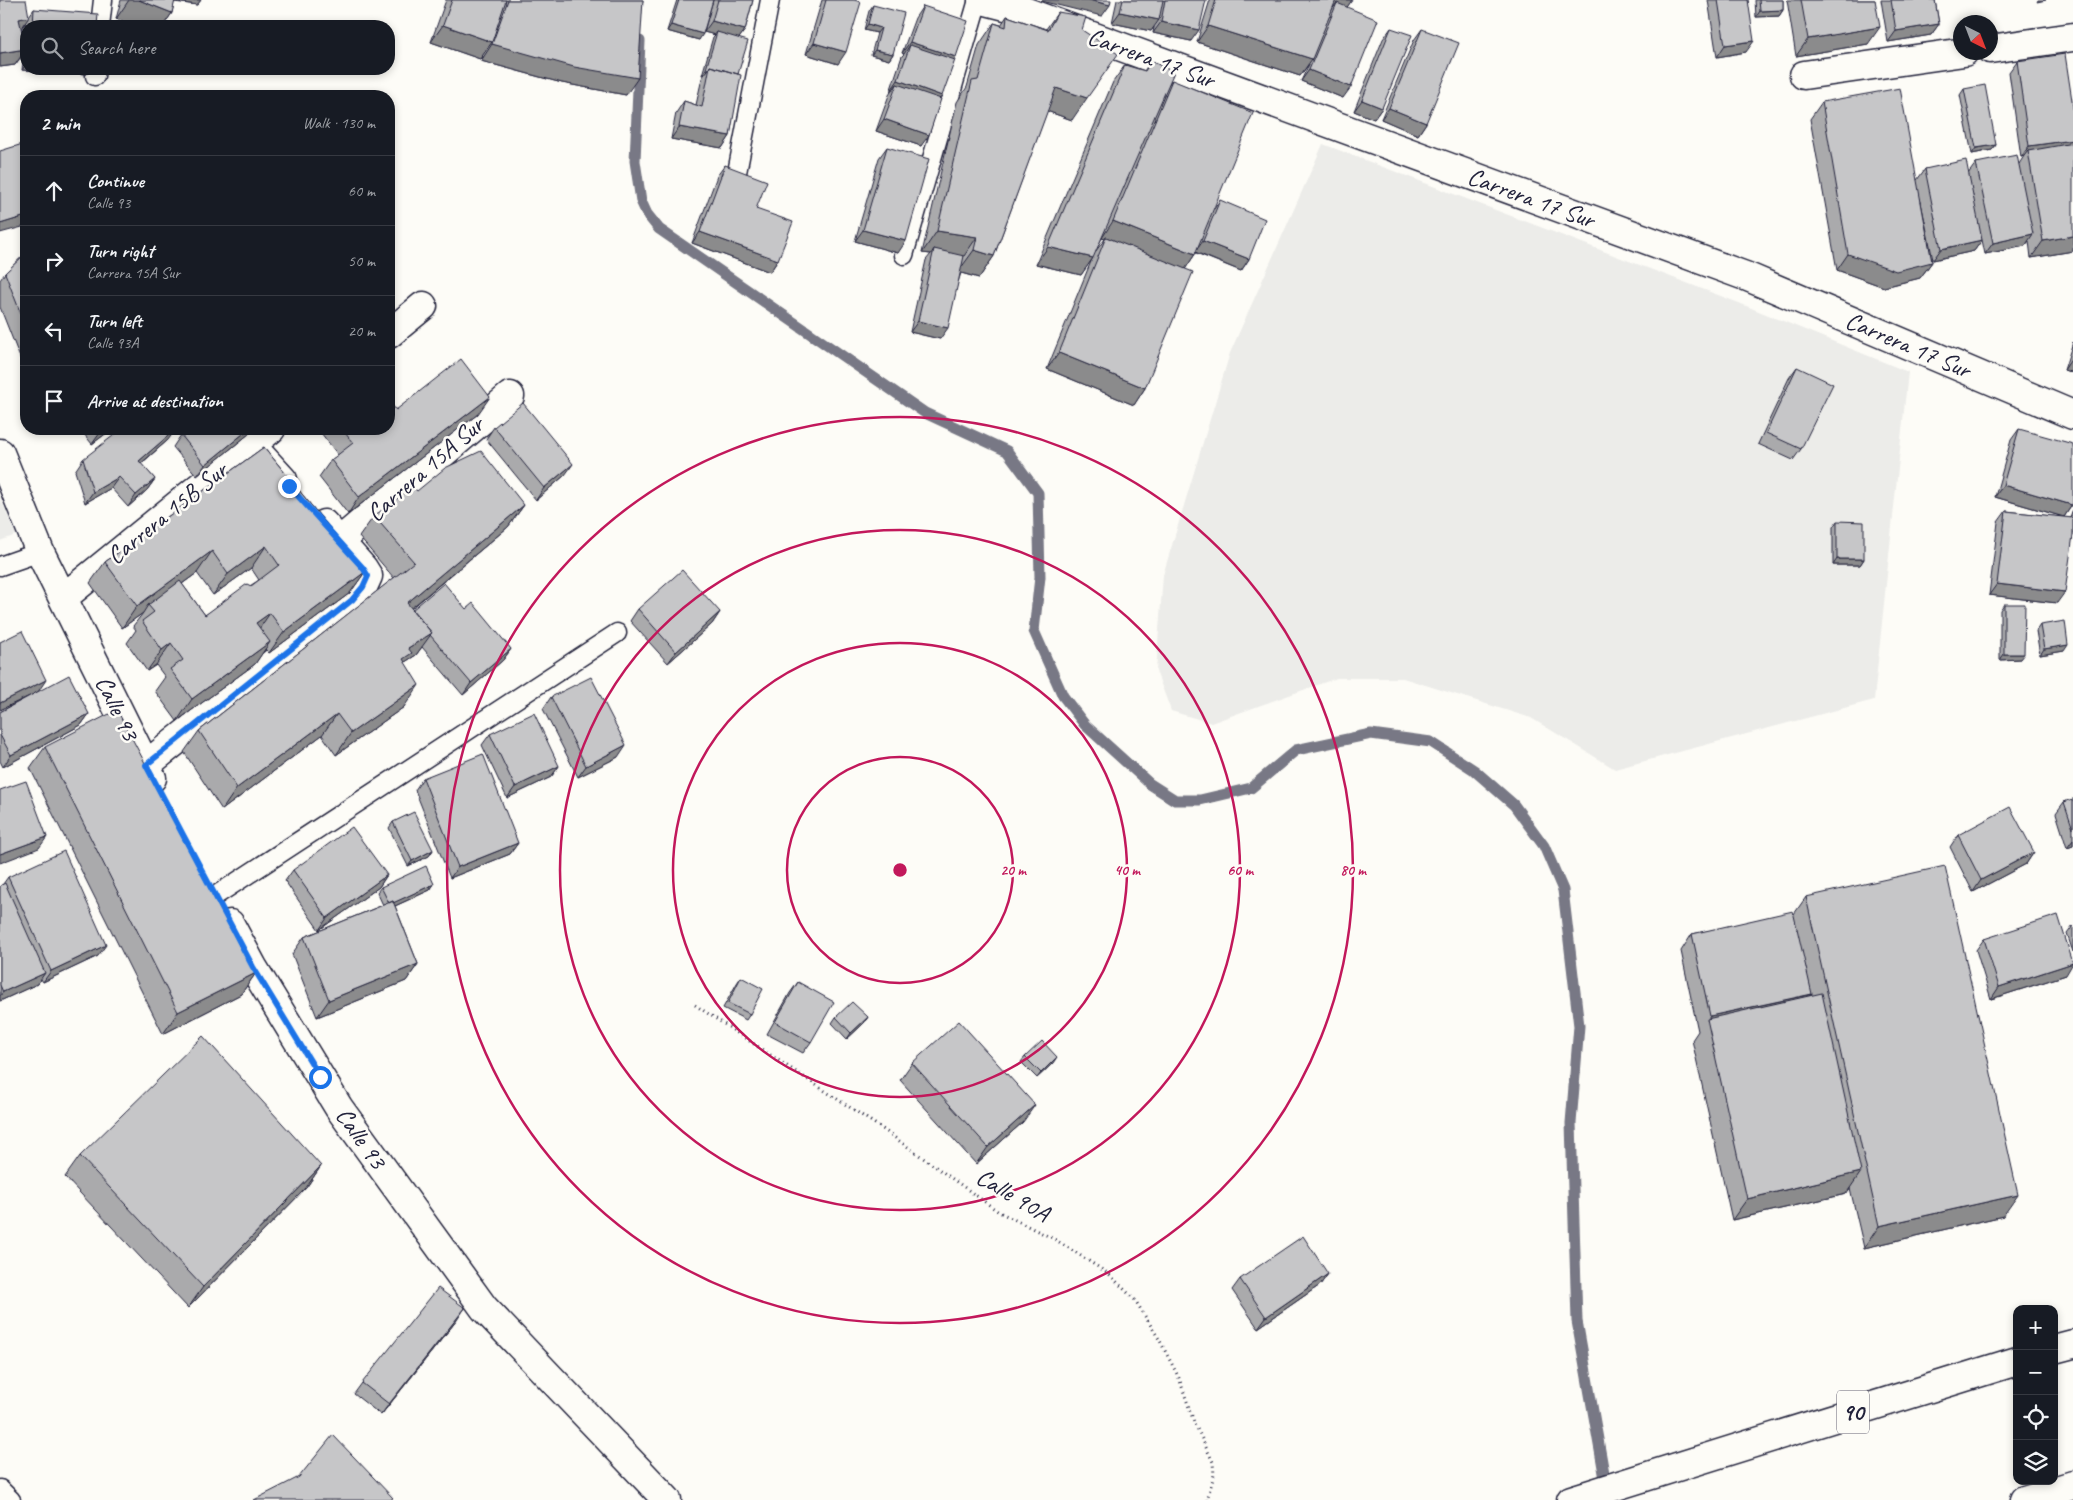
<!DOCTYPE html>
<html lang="en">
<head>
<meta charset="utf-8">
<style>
	:root { --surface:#171b24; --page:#20242c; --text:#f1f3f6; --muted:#9ea1a6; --line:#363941 }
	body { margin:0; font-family:Caveat,sans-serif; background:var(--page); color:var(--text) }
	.controls { position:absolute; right:15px; bottom:15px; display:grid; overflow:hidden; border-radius:10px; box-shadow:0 2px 8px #0003 }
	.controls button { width:45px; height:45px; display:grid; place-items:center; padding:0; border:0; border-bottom:1px solid var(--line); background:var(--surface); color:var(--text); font:25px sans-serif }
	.compass { position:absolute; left:1953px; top:15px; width:45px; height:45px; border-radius:50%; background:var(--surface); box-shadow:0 2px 8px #0003; rotate:138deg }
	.stop { position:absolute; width:15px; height:15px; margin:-11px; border:4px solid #1a73e8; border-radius:50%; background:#fff }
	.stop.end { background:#1a73e8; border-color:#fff; box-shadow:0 1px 5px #0008 }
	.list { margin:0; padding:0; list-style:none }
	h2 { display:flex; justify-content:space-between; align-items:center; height:65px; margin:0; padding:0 20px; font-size:21px }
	h2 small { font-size:16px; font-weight:400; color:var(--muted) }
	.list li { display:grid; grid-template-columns:32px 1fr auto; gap:15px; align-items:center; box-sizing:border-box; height:70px; padding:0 20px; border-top:1px solid var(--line) }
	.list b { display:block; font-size:19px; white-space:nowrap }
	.list p { margin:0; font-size:16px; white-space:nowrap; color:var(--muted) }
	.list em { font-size:16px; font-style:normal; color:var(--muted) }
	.icon { flex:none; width:28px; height:28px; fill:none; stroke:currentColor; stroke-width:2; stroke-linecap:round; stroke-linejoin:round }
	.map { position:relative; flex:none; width:2073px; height:1500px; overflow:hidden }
	.search { position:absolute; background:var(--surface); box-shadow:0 2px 8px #0003; left:20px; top:20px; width:375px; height:55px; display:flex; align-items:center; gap:12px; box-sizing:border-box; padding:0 18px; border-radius:20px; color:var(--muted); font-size:19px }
	.panel { position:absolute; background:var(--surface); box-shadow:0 2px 8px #0003; left:20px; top:90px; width:375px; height:345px; border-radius:20px }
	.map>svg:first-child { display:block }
	.built { fill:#ecece9 }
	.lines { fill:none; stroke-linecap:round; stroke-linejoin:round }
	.stream { stroke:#787885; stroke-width:11 }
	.service-casing { stroke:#22223b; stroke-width:21 }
	.minor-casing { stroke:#22223b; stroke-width:31 }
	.trunk-casing { stroke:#22223b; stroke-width:31 }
	.path { stroke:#22223b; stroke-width:3; stroke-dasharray:1 4; stroke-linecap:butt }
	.service { stroke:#fdfcf7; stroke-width:18 }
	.minor { stroke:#fdfcf7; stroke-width:28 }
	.trunk { stroke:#fdfcf7; stroke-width:28 }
	.wall { fill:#aaaaac; stroke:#22223b; fill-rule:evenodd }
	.shaded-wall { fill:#8b8b8c; stroke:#22223b }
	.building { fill:#c6c6c8; stroke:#22223b }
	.route { stroke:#1a73e8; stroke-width:6 }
	.ring { fill:none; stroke:#c2185b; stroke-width:2.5 }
	.labels { text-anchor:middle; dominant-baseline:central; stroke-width:5; stroke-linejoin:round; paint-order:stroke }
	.shield { fill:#fdfcf7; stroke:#646373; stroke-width:1 }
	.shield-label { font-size:24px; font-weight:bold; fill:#22223b }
	.street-label { font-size:25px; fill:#22223b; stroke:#fdfcf7 }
	.centre { fill:#c2185b; stroke:#fdfcf7; stroke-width:2.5 }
	.ring-label { font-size:15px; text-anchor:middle; font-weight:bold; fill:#c2185b; stroke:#fdfcf7; stroke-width:5; stroke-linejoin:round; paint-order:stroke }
</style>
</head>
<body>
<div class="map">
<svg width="2073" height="1500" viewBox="0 0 2073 1500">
	<rect width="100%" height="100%" fill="#fdfcf7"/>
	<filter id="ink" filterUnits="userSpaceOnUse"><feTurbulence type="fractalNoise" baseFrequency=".02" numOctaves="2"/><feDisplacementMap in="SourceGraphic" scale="10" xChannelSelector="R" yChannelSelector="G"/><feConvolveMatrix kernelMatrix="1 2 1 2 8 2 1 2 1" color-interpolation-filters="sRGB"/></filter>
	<g filter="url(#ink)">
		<path class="built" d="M1323,144L1739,303L1908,372L1874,700L1615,769L1531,718L1403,678H1337L1211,723L1171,711L1156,671L1163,575L1230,353Z
			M0,497L16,535L0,541Z"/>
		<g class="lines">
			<path class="stream" d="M640,41L635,161L641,201L647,214L659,229L925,413L1007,451L1038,493L1040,577L1034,631L1063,696L1085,725L1150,784L1175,800H1200L1251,788L1296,750L1371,734L1431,742L1474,770L1514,805L1544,846L1563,890L1579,1026L1571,1123L1577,1321L1607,1490"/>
			<g class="service-casing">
				<path id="service" d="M100,26L103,0
					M95,76L96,69
					M735,183L770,0
					M904,255L978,0
					M0,566L40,552
					M215,896L617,633
					M0,1489L11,1500"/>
			</g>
			<g class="minor-casing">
				<path id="minor" d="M982,0L1021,10L1748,277L2073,415
					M1990,49L2073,37
					M1804,75L1964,52
					M389,334L423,306
					M251,445L283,480
					M0,453L40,552L152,778
					M340,541L510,396
					M63,598L271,429
					M146,765L352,600L363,587L368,576L363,568L324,524
					M230,924L253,967L339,1108L484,1308L667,1500"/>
			</g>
			<g class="trunk-casing">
				<path id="trunk" d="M2054,1349L2073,1344
					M1571,1500L2017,1361
					M2024,1500L2073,1485"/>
			</g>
			<path class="path" d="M695,1005L884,1130L999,1212L1056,1240L1109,1274L1135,1300L1159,1339L1179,1378L1194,1422L1213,1462L1214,1475L1207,1500"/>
			<use href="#service" class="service"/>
			<use href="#minor" class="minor"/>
			<use href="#trunk" class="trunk"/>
		</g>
		<path class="wall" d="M0,0L29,16L34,9L97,26H26V69L87,74L22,70L24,53L15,65L0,67ZM26,23L24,40L22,28Z
			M121,0H201L197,5L174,2L172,13L163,26H136L116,19Z
			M446,0H643L626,95L562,83L481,61L483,56L480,59L431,42Z
			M677,0H713L699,40L667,31Z
			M713,0H753L745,30L739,38L738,74L730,136L722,148L671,139L676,113L684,101L696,105L702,78L704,75H702L713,37L715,35L704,32Z
			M822,0H854L838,64L806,54Z
			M1117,0H1206L1191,41L1153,33L1154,27L1151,31L1112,23Z
			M1210,0H1352L1347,7L1343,98L1301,81L1309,64L1300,76L1197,42Z
			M1708,0H1748L1746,52L1717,57Z
			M1755,0H1783V10L1779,16L1756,17Z
			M1787,0H1875L1868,44L1796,56Z
			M1881,0H1935L1939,24L1931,35L1888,42Z
			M873,5L893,54L889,60L871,55L877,33L864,30L869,11Z
			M923,6L953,60L940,99L921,146L876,131L889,95L891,92H890L902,56L904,54L902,53L915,18Z
			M1058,12L1082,30L1072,120L1047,111L994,256L979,278L961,273L940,339L910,332L926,260L931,254L922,253L957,102L967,87L979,45L994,23L1001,25L1007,16L1046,29Z
			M1391,28L1382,108L1374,119L1354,111L1383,39Z
			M1422,29L1426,123L1418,135L1381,119L1414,40Z
			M1151,61L1168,85L1172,80L1214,209L1220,200L1249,259L1241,271L1196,253L1185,269L1145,388L1134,405L1047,369L1092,259L1081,275L1036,264L1113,82L1125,65L1144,71ZM1102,238L1105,239L1095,252Z
			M2017,61L2073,251L2031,258L2029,241L2025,246L1985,254L1982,240L1974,251L1933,260L1920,198L1932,262L1920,278L1884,287L1837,270L1810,119L1822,102L1917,180L1925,169L1968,174L1976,163L2019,164L2024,156L2021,157L2009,72Z
			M1964,89L1996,145L1992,150L1972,154L1960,95Z
			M887,147L898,253L855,241L879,158Z
			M725,165L756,209L778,260L770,272L692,243L717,176Z
			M26,253V373L0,307V280L5,273Z
			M2073,342V373L2064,370Z
			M1797,367L1801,449L1793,460L1758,444L1789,378Z
			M478,414L348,514L319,477L331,460L338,455L318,429H389Z
			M494,427L565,475L536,500L486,439Z
			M80,429H112L92,444Z
			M189,429H255L197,476L173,447L181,435Z
			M2019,429L2072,505L2064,517L1995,497L2011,440Z
			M168,440L141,464L155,479L147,490L128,507L111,488L85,503L75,471L83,459Z
			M264,447L365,572L350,593L269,653L265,649L255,664L177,721L155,691L165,677L156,665L147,671L127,643L136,630L133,626L143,613L122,628L90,583L105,562ZM251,568L259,580L205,615L182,584L197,573L213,595Z
			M417,491L524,505L508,527L411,609L412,610L466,609L511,649L503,660L463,695L422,647L416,655L405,662L404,707L336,755L322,735L222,810L184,752L199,731L394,578L359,537L374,516Z
			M2073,510V535L2057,603L1989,595L1998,522L2006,511L2070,518Z
			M1837,521L1864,559L1860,565H1833V527Z
			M2004,604L2020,659L2000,660V610Z
			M638,609L720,612L712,624L668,663L630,621Z
			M2040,625L2064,651L2040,655L2036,631Z
			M0,642L38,691L89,714L81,725L3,767L0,761V712L30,695L0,710Z
			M551,697L618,757L578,777L543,709Z
			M490,734L559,766L551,777L507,798L482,745Z
			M45,747L256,973L241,994L163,1034L30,768Z
			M423,778L518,843L510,854L450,878L415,790Z
			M2073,799V846L2067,848L2056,813L2064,802Z
			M393,822L433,850L429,856L408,866L389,828Z
			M1958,835L2034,852L2026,864L1973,892L1950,847Z
			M293,870L387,875L379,887L319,930L285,881Z
			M8,877L98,956L43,982L41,979L37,984L0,1001V886L3,884Z
			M434,884L430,890L395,906L418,964L406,981L317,1017L292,954L304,937L383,905L377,892L381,887Z
			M1806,897L2003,1216L1864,1248L1850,1188L1846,1194L1732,1220L1692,1040L1698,1031L1681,951L1692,934L1794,914Z
			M2073,926V952L2067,934Z
			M1984,939L2066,975L1991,999L1976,950Z
			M741,977L750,1014L746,1020L723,1008L737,983Z
			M798,982L811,1042L803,1053L767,1034L790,993Z
			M836,1017H868L864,1023L847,1039L832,1023Z
			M1025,1057L1053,1063L1037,1078L1021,1062Z
			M912,1063L1023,1122L976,1164L900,1080Z
			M80,1156L321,1166L306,1188L188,1308L65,1177Z
			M1328,1274L1320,1285L1258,1328L1232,1290L1240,1279Z
			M457,1320L381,1415L354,1394L362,1383Z"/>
		<path class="shaded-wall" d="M129,0H139L172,13L163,26H136L116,19Z
			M164,0H201L197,5Z
			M1042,0H1089L1110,5L1102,16L1041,1Z
			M1334,0H1352L1341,16L1337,3L1330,12Z
			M2038,0H2046L2037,2Z
			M1783,10L1779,16L1756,17L1760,11Z
			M1120,12L1159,20L1151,31L1112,23Z
			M29,17L18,34L19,19Z
			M712,21L745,30L737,41L717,32L715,35L704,32Z
			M1161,22L1199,30L1191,41L1153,33Z
			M868,24L881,28L877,33L864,30Z
			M1939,24L1931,35L1888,42L1896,31Z
			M443,25L492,42L480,59L431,42Z
			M671,25L703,34L699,40L667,31Z
			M1208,26L1312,59L1300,76L1197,42Z
			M1880,27L1868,44L1796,56L1808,39Z
			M1754,41L1746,52L1717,57L1725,45Z
			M910,42L956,57L948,68L910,45L904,54L902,53Z
			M814,43L846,52L838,64L806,54Z
			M492,44L638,78L626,95L562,83L481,61Z
			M26,49L15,65L0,67V53Z
			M875,50L893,54L889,60L871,55Z
			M26,64V69H90L87,74L22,70Z
			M706,69L708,70L704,75H702Z
			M1309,70L1351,87L1343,98L1301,81Z
			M898,80L942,96L934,107L897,84L891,92H890Z
			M1056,88L1087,98L1072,120L1041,109Z
			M1362,100L1382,108L1374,119L1354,111Z
			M1389,108L1426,123L1418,135L1381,119Z
			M884,119L929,135L921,146L876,131Z
			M679,127L730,136L722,148L671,139Z
			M2073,140V150L2028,151L2024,156L2021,157L2029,146Z
			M1996,145L1992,150L1972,154L1976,148Z
			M26,216V226L0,233V224Z
			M1113,221L1195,254L1184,271L1106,237L1105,239L1102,238Z
			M863,230L906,241L898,253L855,241Z
			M937,231L977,237L962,259L934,249L931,254L922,253Z
			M700,232L778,260L770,272L692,243Z
			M2033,234L2025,246L1985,254L1993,243Z
			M2073,236V251L2031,258L2043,241Z
			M1982,240L1974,251L1933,260L1941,249Z
			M1203,241L1249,259L1241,271L1195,252Z
			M1048,247L1093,258L1081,275L1036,264Z
			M974,250L994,256L979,278L958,272Z
			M1848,254L1932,262L1920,278L1884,287L1837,270Z
			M918,321L948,328L940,339L910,332Z
			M1059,353L1145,388L1134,405L1047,369Z
			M2072,358L2073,359V373L2064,370Z
			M490,397L478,414L348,514L359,497Z
			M106,429H112L92,444L100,433Z
			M176,429L168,440L131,472L139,461Z
			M249,429H255L197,476L205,465Z
			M573,464L565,475L536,500L544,488Z
			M119,477L111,488L85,503L93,492Z
			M155,479L147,490L128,507L136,495Z
			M2003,485L2072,505L2064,517L1995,497Z
			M524,505L508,527L391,625L407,603Z
			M266,546L251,568L213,595L228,574Z
			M212,551L197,573L150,607L148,605L143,613L122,628L137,606Z
			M1837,559H1864L1860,565H1833Z
			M365,572L350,593L269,653L284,632Z
			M1997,584L2065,592L2057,603L1989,595Z
			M720,612L712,624L668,663L676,652Z
			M270,613L255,635L256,623Z
			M432,633L416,655L405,662L388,681L408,648Z
			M270,642L255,664L177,721L192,699Z
			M171,643L156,665L147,671L162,650Z
			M2068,645L2064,651L2040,655L2044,649Z
			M511,649L503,660L463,695L471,683Z
			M2004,654H2024L2020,659L2000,660Z
			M46,680L38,692L0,710V703Z
			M419,685L404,707L336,755L351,733Z
			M89,714L81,725L3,767L11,755Z
			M337,714L322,735L222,810L237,788Z
			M626,745L618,757L578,777L586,766Z
			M559,766L551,777L507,798L515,787Z
			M47,837L39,848L0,863V854Z
			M2073,840V846L2067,848Z
			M518,843L510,854L450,878L458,867Z
			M433,850L429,856L408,866L412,861Z
			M2034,852L2026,864L1973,892L1981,880Z
			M387,875L379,887L319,930L327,918Z
			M434,884L430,890L386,910L390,904Z
			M106,945L98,956L43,982L51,971Z
			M2073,963L2066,975L1991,999L1999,987Z
			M418,964L406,981L317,1017L329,1000Z
			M45,973L37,984L0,1001V996L3,992Z
			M256,973L241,994L163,1034L178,1012Z
			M1812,994L1800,1010L1707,1021L1710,1016Z
			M868,1017L864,1023L847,1039L851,1033Z
			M1057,1057L1053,1063L1037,1078L1041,1073Z
			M1035,1105L1023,1122L976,1164L988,1147Z
			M321,1166L306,1188L188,1308L203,1287Z
			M1861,1172L1846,1194L1732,1220L1747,1199Z
			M2018,1195L2003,1216L1864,1248L1879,1226Z
			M1328,1274L1320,1285L1258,1328L1266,1317Z
			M465,1308L457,1320L381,1415L389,1404Z"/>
		<path class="building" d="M0,0H26L29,17L19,19L26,49L0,53Z
			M139,0H175L172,13Z
			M452,0H506L492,42L443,25Z
			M508,0H643L638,78L574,67L492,44Z
			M679,0H713L703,34L671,25Z
			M718,0H753L745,30L712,21Z
			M826,0H854L861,2L846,52L814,43Z
			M1089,0H1111L1110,5Z
			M1123,0H1163L1159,20L1120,12Z
			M1165,0H1206L1199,30L1161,22Z
			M1216,0H1336L1312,59L1208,26Z
			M1718,0H1748L1754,41L1725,45Z
			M1759,0H1783V10L1760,11Z
			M1801,0H1875L1880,27L1808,39Z
			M1891,0H1935L1939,24L1896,31Z
			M1337,3L1378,20L1351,87L1309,70Z
			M873,5L904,13L893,54L875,50L881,28L868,24Z
			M923,6L968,21L956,57L910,42Z
			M34,9L98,14L97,26H33Z
			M1058,12L1086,17L1082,30L1118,54L1087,98L1056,88L994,256L974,250L977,237L937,231L972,81L978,80L994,23L1006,27L1007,16L1048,30Z
			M1391,28L1412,35L1382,108L1362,100Z
			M1422,29L1459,43L1426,123L1389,108Z
			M717,32L748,41L738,74L710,66L708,70L706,69Z
			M910,45L955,60L942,96L898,80Z
			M2065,54L2073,107V140L2029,146L2017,61Z
			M1151,61L1174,72L1093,258L1048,247L1125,65L1145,71Z
			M710,66L741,75L730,136L679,127L684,101L702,107Z
			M1172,80L1253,113L1195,254L1113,221Z
			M897,84L941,99L929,135L884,119Z
			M1985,85L1996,145L1976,148L1964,89Z
			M1900,88L1932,262L1896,271L1848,254L1822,102Z
			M26,143V216L0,224V151Z
			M2073,143V236L2043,241L2028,151Z
			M887,147L929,159L906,241L863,230Z
			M2017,155L2033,234L1993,243L1976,163Z
			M1966,160L1982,240L1941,249L1925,169Z
			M725,165L767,181L756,209L793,222L778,260L700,232Z
			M1220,200L1265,219L1249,259L1203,241Z
			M1106,237L1193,272L1145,388L1059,353Z
			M934,249L964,256L948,328L918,321Z
			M26,253V327L5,273Z
			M461,359L490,397L359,497L331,460L353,443L342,429H389V401L396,410Z
			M1797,367L1833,384L1801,449L1766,433Z
			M523,403L573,464L544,488L494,427Z
			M97,429H106L100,433Z
			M122,429H176L139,461L155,479L136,495L119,477L93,492L83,459Z
			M189,429H249L205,465L181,435Z
			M2019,429L2073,444V503L2072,505L2003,485Z
			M264,447L365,572L284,632L270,613L256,623L270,642L192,699L170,669L183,660L171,643L162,650L142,621L154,612L148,605L180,581L205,615L247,584L251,586L279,565L266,546L228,574L212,551L137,606L105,562Z
			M481,451L524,505L407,603L432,633L408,648L412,653L403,659L419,685L351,733L337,714L237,788L199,731L414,562L374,516L413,487L417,491L445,468Z
			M2006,511L2073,518V535L2065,592L1997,584Z
			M1837,521L1864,522V559H1837Z
			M682,570L720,612L676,652L638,609Z
			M444,583L466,609L473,603L511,649L471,683L430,635L432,633L412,610Z
			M2004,604H2025L2024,654H2004Z
			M2065,621L2068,645L2044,649L2040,625Z
			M22,631L46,680L0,703V642Z
			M69,675L89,714L11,755L0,735V712Z
			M591,677L626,745L586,766L551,697Z
			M117,710L256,973L178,1012L45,747Z
			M534,713L559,766L515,787L490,734Z
			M483,754L518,843L458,867L423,778Z
			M26,781L47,837L0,854V790Z
			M2073,799V829L2064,802Z
			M2010,807L2034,852L1981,880L1958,835Z
			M414,812L433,850L412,861L393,822Z
			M352,827L387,875L327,918L293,870Z
			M64,851L106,945L51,971L8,877Z
			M426,866L434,884L393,903V901L389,903L381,887Z
			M1945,866L2018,1195L1879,1226L1806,897Z
			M5,883L45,973L3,992L0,985V886Z
			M393,901L418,964L329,1000L304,937Z
			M1793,911L1812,994L1710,1016L1692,934Z
			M2058,915L2073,963L1999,987L1984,939Z
			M741,977L763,989L750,1014L728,1003Z
			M798,982L834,1002L811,1042L775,1022Z
			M1822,993L1861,1172L1747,1199L1707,1019Z
			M852,1002L868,1017L851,1033L836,1017Z
			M959,1021L1035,1105L988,1147L912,1063Z
			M203,1036L321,1166L203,1287L80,1156Z
			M1042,1041L1057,1057L1041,1073L1025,1057Z
			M1303,1236L1328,1274L1266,1317L1240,1279Z
			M438,1288L465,1308L389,1404L362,1383Z
			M333,1435L393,1498L390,1500H254L299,1477Z"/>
	</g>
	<g class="lines" filter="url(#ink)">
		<path class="route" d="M289,486L363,568L368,576L363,587L352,600L146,765L253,967L320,1077"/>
	</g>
	<g class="ring">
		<circle cx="900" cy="870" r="113"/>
		<circle cx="900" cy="870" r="227"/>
		<circle cx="900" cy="870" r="340"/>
		<circle cx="900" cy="870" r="453"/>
	</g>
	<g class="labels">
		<rect class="shield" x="1837" y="1390.5" width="32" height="43" rx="4"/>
		<g class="shield-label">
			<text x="1853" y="1412">90</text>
		</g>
		<g class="street-label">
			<text transform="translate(1151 58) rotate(20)">Carrera 17 Sur</text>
			<text transform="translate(1531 198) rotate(20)">Carrera 17 Sur</text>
			<text transform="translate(1908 345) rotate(23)">Carrera 17 Sur</text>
			<text transform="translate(425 469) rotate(-41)">Carrera 15A Sur</text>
			<text transform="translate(167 513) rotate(-39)">Carrera 15B Sur</text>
			<text transform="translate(117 708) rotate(64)">Calle 93</text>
			<text transform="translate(361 1138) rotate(55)">Calle 93</text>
			<text transform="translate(1013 1195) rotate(31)">Calle 90A</text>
		</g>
	</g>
	<circle cx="900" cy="870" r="8" class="centre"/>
	<g class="ring-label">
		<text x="1013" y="875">20 m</text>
		<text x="1127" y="875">40 m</text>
		<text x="1240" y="875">60 m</text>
		<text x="1353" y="875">80 m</text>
	</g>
</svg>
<div class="controls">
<button>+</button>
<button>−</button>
<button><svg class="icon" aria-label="locate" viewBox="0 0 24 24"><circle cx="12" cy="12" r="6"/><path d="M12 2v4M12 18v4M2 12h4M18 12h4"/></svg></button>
<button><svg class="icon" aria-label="layers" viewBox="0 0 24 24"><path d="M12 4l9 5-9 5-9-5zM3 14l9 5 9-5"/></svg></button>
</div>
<svg class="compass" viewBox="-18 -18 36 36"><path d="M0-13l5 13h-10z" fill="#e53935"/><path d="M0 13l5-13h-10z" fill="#9ea1a6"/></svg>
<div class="stop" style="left:320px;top:1077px"></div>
<div class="stop end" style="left:289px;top:486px"></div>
<div class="search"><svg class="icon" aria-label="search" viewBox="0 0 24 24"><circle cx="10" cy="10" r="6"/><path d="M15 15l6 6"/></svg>Search here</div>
<section class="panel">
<h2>2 min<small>Walk · 130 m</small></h2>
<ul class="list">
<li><svg class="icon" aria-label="ahead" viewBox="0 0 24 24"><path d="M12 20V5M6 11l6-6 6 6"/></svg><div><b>Continue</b><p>Calle 93</p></div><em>60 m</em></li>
<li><svg class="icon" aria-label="right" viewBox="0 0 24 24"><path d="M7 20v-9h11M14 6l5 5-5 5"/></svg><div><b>Turn right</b><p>Carrera 15A Sur</p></div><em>50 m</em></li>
<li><svg class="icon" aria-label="left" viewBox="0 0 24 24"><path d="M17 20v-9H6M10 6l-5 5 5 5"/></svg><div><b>Turn left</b><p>Calle 93A</p></div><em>20 m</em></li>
<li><svg class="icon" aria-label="arrive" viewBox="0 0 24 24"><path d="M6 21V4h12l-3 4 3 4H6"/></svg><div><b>Arrive at destination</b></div></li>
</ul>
</section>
</div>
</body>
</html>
